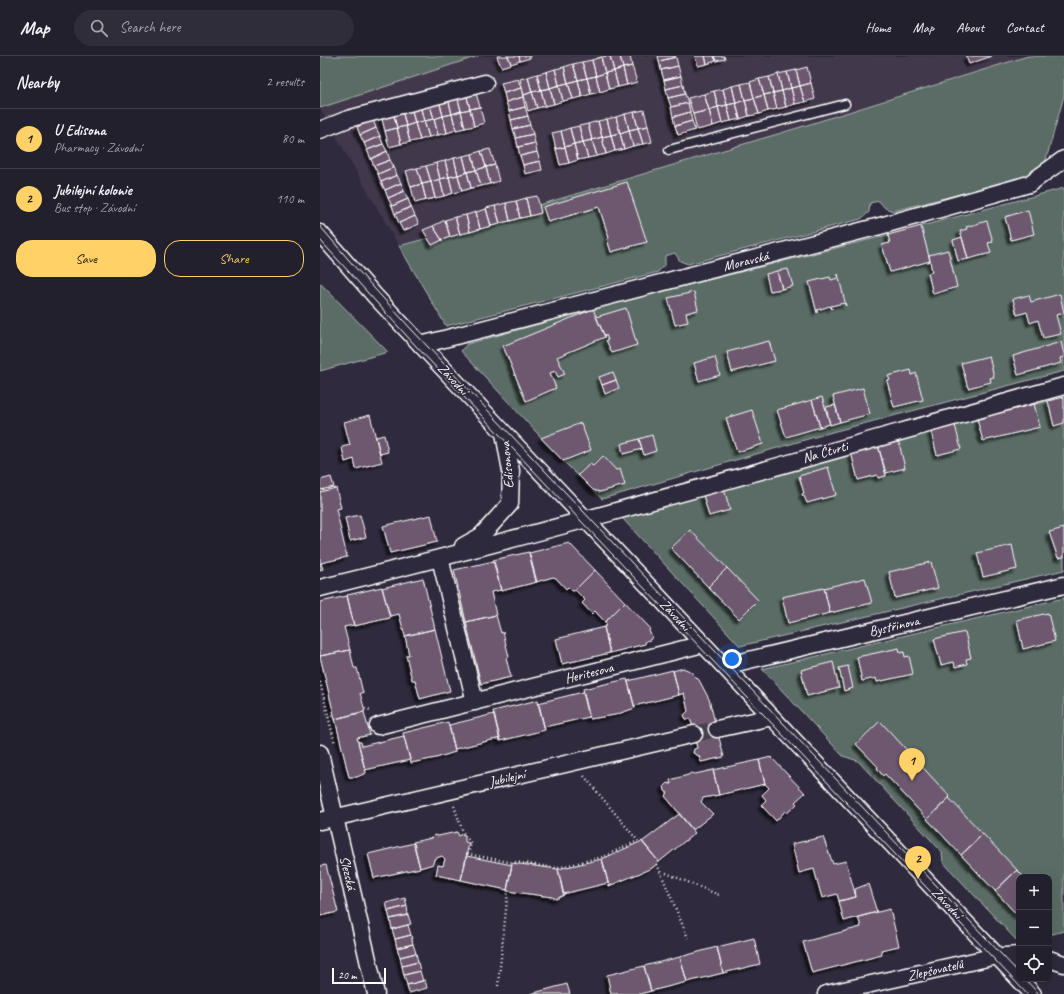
<!DOCTYPE html>
<html lang="en">
<head>
<meta charset="utf-8">
<style>
	:root { --surface:#23202e; --page:#2f2d3a; --text:#f1f3f6; --muted:#a3a3aa; --line:#403e4a; --accent:#ffd166 }
	body { margin:0; font-family:Caveat,sans-serif; background:var(--page); color:var(--text) }
	.controls { position:absolute; right:12px; bottom:12px; display:grid; overflow:hidden; border-radius:8px; box-shadow:0 4px 16px #0002 }
	.controls button { width:36px; height:36px; display:grid; place-items:center; padding:0; border:0; border-bottom:1px solid var(--line); background:var(--surface); color:var(--text); font:20px sans-serif }
	.scale { position:absolute; left:12px; bottom:10px; width:54px; box-sizing:border-box; padding-left:4px; border:2px solid #fff; border-top:0; font-size:11px; line-height:14px; white-space:nowrap; color:#fff; -webkit-text-stroke:3px #2f2a3d; paint-order:stroke }
	.you { position:absolute; left:412px; top:603px; width:14px; height:14px; margin:-10px; border:3px solid #fff; border-radius:50%; background:#1a73e8; box-shadow:0 0 0 6px #1a73e833 }
	.badge { display:grid; place-items:center; width:26px; height:26px; border-radius:50%; background:var(--accent); color:#111; font-size:13px; font-weight:700 }
	.pin { position:absolute; translate:-50% -33px; filter:drop-shadow(0 1px 2px #0008) }
	.pin::after { content:''; position:absolute; top:21px; width:14px; height:12px; background:inherit; clip-path:polygon(0 0,100% 0,50% 100%) }
	.list { margin:0; padding:0; list-style:none }
	h2 { display:flex; justify-content:space-between; align-items:center; height:52px; margin:0; padding:0 16px; font-size:17px }
	h2 small { font-size:13px; font-weight:400; color:var(--muted) }
	.list li { display:grid; grid-template-columns:26px 1fr auto; gap:12px; align-items:center; box-sizing:border-box; height:60px; padding:0 16px; border-top:1px solid var(--line) }
	.list b { display:block; font-size:15px; white-space:nowrap }
	.list p { margin:0; font-size:13px; white-space:nowrap; color:var(--muted) }
	.list em { font-size:13px; font-style:normal; color:var(--muted) }
	.actions { display:flex; gap:8px; padding:12px 16px }
	.actions a { flex:1; padding:9px 0; border:1px solid var(--accent); border-radius:16px; text-align:center; font-size:14px; color:var(--accent) }
	.actions .main { background:var(--accent); color:#111 }
	.icon { flex:none; width:22px; height:22px; fill:none; stroke:currentColor; stroke-width:2; stroke-linecap:round; stroke-linejoin:round }
	.map { position:relative; flex:none; width:744px; height:938px; overflow:hidden }
	header { display:flex; align-items:center; gap:24px; box-sizing:border-box; height:56px; padding:0 20px; background:var(--surface); border-bottom:1px solid var(--line) }
	header strong { font-size:19px }
	nav { display:flex; gap:22px; margin-inline-start:auto; font-size:14px }
	.search { width:280px; height:36px; background:var(--page); display:flex; align-items:center; gap:10px; box-sizing:border-box; padding:0 14px; border-radius:22px; color:var(--muted); font-size:15px }
	main { display:flex }
	aside { flex:1; background:var(--surface) }
	.map>svg:first-child { display:block }
	.built { fill:#42384c }
	.green { fill:#5a6c65; stroke:#acb6b2 }
	.building { fill:#6d5970; stroke:#fff; filter:url(#shadow) }
	.lines { fill:none; stroke-linecap:round; stroke-linejoin:round }
	.street-tunnel { stroke:#443f50; stroke-width:16; stroke-dasharray:16 8; stroke-linecap:butt }
	.lane-casing { stroke:#fff; stroke-width:11 }
	.street-casing { stroke:#fff; stroke-width:19 }
	.path { stroke:#fff; stroke-width:2.5; stroke-dasharray:1 3; stroke-linecap:butt }
	.lane { stroke:#2f2a3d; stroke-width:8 }
	.street { stroke:#2f2a3d; stroke-width:16 }
	.tram { stroke:#fff; stroke-width:1 }
	.labels { text-anchor:middle; dominant-baseline:central; stroke-width:3; stroke-linejoin:round; paint-order:stroke }
	.street-label { font-size:14px; fill:#fff; stroke:#2f2a3d }
</style>
</head>
<body>
<header>
<strong>Map</strong>
<div class="search"><svg class="icon" aria-label="search" viewBox="0 0 24 24"><circle cx="10" cy="10" r="6"/><path d="M15 15l6 6"/></svg>Search here</div>
<nav><a>Home</a><a>Map</a><a>About</a><a>Contact</a></nav>
</header>
<main>
<aside>
<h2>Nearby<small>2 results</small></h2>
<ul class="list">
<li><span class="badge">1</span><div><b>U Edisona</b><p>Pharmacy · Závodní</p></div><em>80 m</em></li>
<li><span class="badge">2</span><div><b>Jubilejní kolonie</b><p>Bus stop · Závodní</p></div><em>110 m</em></li>
</ul>
<div class="actions"><a class="main">Save</a><a>Share</a></div>
</aside>
<div class="map">
<svg width="744" height="938" viewBox="0 0 744 938">
	<defs>
		<filter id="shadow"><feDropShadow dx="-3.5" dy="3.5" stdDeviation="1" flood-color="#0009"/></filter>
	</defs>
	<rect width="100%" height="100%" fill="#2f2a3d"/>
	<filter id="ink" filterUnits="userSpaceOnUse"><feTurbulence type="fractalNoise" baseFrequency=".025" numOctaves="2"/><feDisplacementMap in="SourceGraphic" scale="8" xChannelSelector="R" yChannelSelector="G"/><feConvolveMatrix kernelMatrix="1 2 1 2 8 2 1 2 1" color-interpolation-filters="sRGB"/></filter>
	<g filter="url(#ink)">
		<path class="built" d="M158,0H708L471,74L219,149L221,157L130,181L112,189L108,182L79,190L0,52Z"/>
		<path class="green" d="M0,0H158L0,52Z
			M708,0H744V40L725,107L720,118L573,155L565,152L559,145L550,147L549,156L541,163L368,208L360,205L355,197L345,200V208L338,216L126,270L79,190L108,182L113,189L130,181L221,157L219,149L471,74Z
			M744,132V315L512,376L282,443L243,405L141,295L147,288L273,253L568,179Z
			M0,227L68,296L0,315Z
			M744,341V514L420,590L302,462L605,377Z
			M744,542V875L729,879V821H699L698,886L623,806L622,796L538,705L523,700L442,613Z"/>
		<path class="building" d="M177,0H188L191,8L181,11Z
			M188,0H199L200,5L191,8Z
			M199,0H210V2L200,5Z
			M290,0H300L303,12L294,15Z
			M290,0L294,15L285,17L281,1Z
			M300,0H310L312,10L303,12Z
			M338,0H355L356,1L339,5Z
			M375,0H385L387,8L378,10Z
			M385,0H394L396,5L387,8Z
			M394,0H404L405,3L396,5Z
			M646,0H672L649,8Z
			M281,1L285,17L276,20L272,4Z
			M356,1L358,10L341,14L339,5Z
			M272,4L276,20L267,22L262,6Z
			M262,6L267,22L258,24L253,8Z
			M253,8L258,24L248,27L244,11Z
			M312,10L317,26L307,29L303,12Z
			M358,10L361,20L344,24L341,14Z
			M244,11L248,27L239,29L235,13Z
			M487,11L491,27L480,30L476,14Z
			M303,12L307,29L298,31L294,15Z
			M235,13L239,29L230,32L226,16Z
			M476,14L480,30L471,32L467,16Z
			M294,15L298,31L289,33L285,17Z
			M226,16L230,32L221,34L217,18Z
			M467,16L471,32L462,35L458,18Z
			M285,17L289,33L280,36L276,20Z
			M217,18L221,34L212,36L208,21Z
			M458,18L462,35L453,37L449,21Z
			M276,20L280,36L271,38L267,22Z
			M361,20L363,29L346,33L344,24Z
			M208,21L212,36L204,39L200,23Z
			M449,21L453,37L444,39L439,23Z
			M267,22L271,38L262,41L258,24Z
			M198,23L201,32L184,37L181,27Z
			M439,23L444,39L434,42L430,26Z
			M258,24L262,41L253,43L248,27Z
			M430,26L434,42L425,44L421,28Z
			M248,27L253,43L243,45L239,29Z
			M491,27L495,43L485,46L480,30Z
			M421,28L425,44L416,47L412,30Z
			M239,29L243,45L234,48L230,32Z
			M363,29L365,38L348,42L346,33Z
			M412,30L416,47L407,49L403,33Z
			M480,30L485,46L475,48L471,32Z
			M201,32L203,41L186,46L184,37Z
			M230,32L234,48L225,50L221,34Z
			M471,32L475,48L466,51L462,35Z
			M403,33L407,49L398,51L394,35Z
			M155,34L160,51L150,53L146,37Z
			M221,34L225,50L217,52L212,36Z
			M394,35L398,51L389,54L384,38Z
			M462,35L466,51L457,53L453,37Z
			M212,36L217,52L208,55L204,39Z
			M146,37L150,53L141,55L137,39Z
			M453,37L457,53L448,55L444,39Z
			M365,38L368,47L351,51L348,42Z
			M384,38L389,54L373,58L368,42Z
			M137,39L141,55L132,58L128,42Z
			M444,39L448,55L439,58L434,42Z
			M203,41L205,51L189,55L186,46Z
			M128,42L132,58L123,60L119,44Z
			M434,42L439,58L429,60L425,44Z
			M119,44L123,60L114,63L109,46Z
			M425,44L429,60L420,63L416,47Z
			M109,46L114,63L104,65L100,49Z
			M368,47L370,56L353,61L351,51Z
			M416,47L420,63L411,65L407,49Z
			M100,49L104,65L95,67L91,51Z
			M407,49L411,65L402,67L398,51Z
			M91,51L95,67L86,70L82,54Z
			M160,51L164,67L154,70L150,53Z
			M205,51L208,60L191,64L189,55Z
			M398,51L402,67L393,70L389,54Z
			M150,53L154,70L145,72L141,55Z
			M82,54L86,70L77,72L73,56Z
			M324,54L328,70L318,72L314,56Z
			M389,54L393,70L377,74L373,58Z
			M141,55L145,72L136,74L132,58Z
			M73,56L77,72L65,75L61,59Z
			M314,56L318,72L309,74L305,58Z
			M370,56L372,65L355,70L353,61Z
			M132,58L136,74L127,77L123,60Z
			M305,58L309,74L300,77L296,61Z
			M123,60L127,77L118,79L114,63Z
			M208,60L210,69L193,73L191,64Z
			M296,61L300,77L291,79L287,63Z
			M114,63L118,79L109,81L104,65Z
			M287,63L291,79L282,81L278,65Z
			M53,64L56,72L40,79L37,71Z
			M104,65L109,81L100,84L95,67Z
			M278,65L282,81L272,84L268,68Z
			M372,65L375,74L358,79L355,70Z
			M95,67L100,84L90,86L86,70Z
			M268,68L272,84L263,86L259,70Z
			M210,69L213,78L196,82L193,73Z
			M86,70L90,86L81,88L77,72Z
			M259,70L263,86L254,88L250,72Z
			M328,70L332,86L323,88L318,72Z
			M56,72L60,80L44,87L40,79Z
			M77,72L81,88L69,91L65,75Z
			M250,72L254,88L245,91L241,75Z
			M318,72L323,88L313,90L309,74Z
			M309,74L313,90L304,93L300,77Z
			M241,75L245,91L236,93L232,77Z
			M300,77L304,93L295,95L291,79Z
			M213,78L215,87L198,91L196,82Z
			M291,79L295,95L286,98L282,81Z
			M60,80L63,88L47,94L44,87Z
			M282,81L286,98L277,100L272,84Z
			M272,84L277,100L268,102L263,86Z
			M263,86L268,102L258,104L254,88Z
			M215,87L217,96L200,100L198,91Z
			M63,88L67,95L51,103L47,94Z
			M254,88L258,104L249,107L245,91Z
			M245,91L249,107L240,109L236,93Z
			M170,93L175,109L166,111L161,95Z
			M67,95L70,104L54,110L51,103Z
			M161,95L166,111L156,114L152,98Z
			M217,96L220,105L203,109L200,100Z
			M152,98L156,114L147,116L143,100Z
			M143,100L147,116L138,119L134,102Z
			M134,102L138,119L129,121L125,105Z
			M70,104L74,111L58,118L54,110Z
			M125,105L129,121L120,123L116,107Z
			M220,105L222,114L205,118L203,109Z
			M116,107L120,123L111,126L106,110Z
			M175,109L179,125L170,128L166,111Z
			M106,110L111,126L102,128L97,112Z
			M74,111L77,119L61,126L58,118Z
			M166,111L170,128L161,130L156,114Z
			M97,112L102,128L91,131L86,115Z
			M156,114L161,130L151,132L147,116Z
			M147,116L151,132L142,135L138,119Z
			M77,119L81,127L65,134L61,126Z
			M138,119L142,135L133,137L129,121Z
			M129,121L133,137L124,140L120,123Z
			M120,123L124,140L115,142L111,126Z
			M111,126L115,142L106,144L102,128Z
			M307,126L327,186L291,196L287,183L289,182L279,151L228,166L223,151Z
			M81,127L84,135L68,142L65,134Z
			M102,128L106,144L95,147L91,131Z
			M84,135L88,143L72,150L68,142Z
			M217,140L221,157L210,160L206,142Z
			M206,142L210,160L200,162L196,145Z
			M88,143L91,151L75,158L72,150Z
			M196,145L200,162L190,165L186,147Z
			M186,147L190,165L180,167L175,150Z
			M175,150L180,168L171,170L166,152Z
			M91,151L95,160L79,167L75,158Z
			M166,153L171,170L160,173L156,156Z
			M708,154L714,178L691,184L685,161Z
			M156,156L160,173L150,176L146,159Z
			M146,159L150,176L140,178L135,161Z
			M95,160L99,168L83,175L79,167Z
			M135,161L140,178L130,181L125,164Z
			M125,164L130,181L122,184L113,170Z
			M667,165L673,186L668,187L671,197L648,203L640,175L647,173L646,171Z
			M113,170L122,184L112,189L103,174Z
			M601,170L610,205L570,216L562,189L570,187L568,179Z
			M642,181L648,203L638,205L633,184Z
			M628,194L637,231L613,238L608,217L612,216L609,199Z
			M468,213L473,230L462,233L457,215Z
			M457,215L462,233L450,235L446,218Z
			M518,218L526,250L524,247L511,250L512,253L510,250L497,254V257L489,226L510,221L511,224L518,222Z
			M374,236L378,254L366,257L368,266L355,269L348,242Z
			M740,238L744,257L736,259L741,278L723,282L718,264L710,267L707,256L697,259L693,243L709,239L711,246Z
			M306,252L317,289L292,297L286,284H288L286,279H284L276,261Z
			M273,253L285,281L237,301L245,318L238,321L235,315L230,317L236,332L206,345L183,290Z
			M449,285L455,305L412,316L407,296Z
			M741,286L744,298V301L740,302L741,307L698,319L693,300Z
			M669,300L674,321L670,322L671,326L648,332L641,307Z
			M395,301L400,319L379,325L374,307Z
			M591,314L592,319L596,317L603,344L574,351L567,325L570,324L568,320Z
			M293,316L296,324L282,329L279,321Z
			M296,324L299,332L285,338L282,329Z
			M543,332L550,358L520,366L513,340Z
			M502,341L510,368L500,371L492,344Z
			M744,341V367L734,370L728,345Z
			M492,344L500,371L466,381L457,354Z
			M714,348L720,371L663,385L657,363Z
			M515,349L520,366L510,369L506,351Z
			M432,354L443,388L417,396L406,362Z
			M50,359L62,406L36,413L34,403L25,406L22,391L30,389L24,366Z
			M261,367L271,394L243,405L221,382Z
			M635,369L641,393L617,399L611,375Z
			M64,379L68,396L60,398L56,381Z
			M332,379L336,395L324,399L319,383Z
			M319,383L322,393L303,398L301,388Z
			M575,385L579,387L585,412L566,417L558,389Z
			M558,389L566,420L558,422L557,419L538,424L531,396Z
			M283,400L296,414L300,413L305,429L280,436L273,434L258,419L270,408L273,410Z
			M508,411L516,439L487,447L484,440H483L482,438L484,437L479,420Z
			M11,421L14,431L0,434V424Z
			M16,432L21,452L16,453L27,501L1,507L3,513L0,514V436Z
			M404,433L410,454L389,460L383,439Z
			M40,459L46,481L30,485L25,462Z
			M111,459L117,486L70,497L63,470Z
			M744,472V501L738,502L729,476Z
			M370,474L407,512L388,531L351,492Z
			M249,487L275,514L253,536L248,531L246,533L236,522L233,521L216,526L209,497Z
			M692,489L697,513L663,521L657,497Z
			M209,496L217,526L181,535L173,504Z
			M174,505L181,534L171,536L176,559L146,566L134,514Z
			M611,506L618,532L575,542L569,516Z
			M407,512L438,544L419,563L388,531Z
			M275,514L305,546L285,566L275,555L272,558L262,547L265,544L255,534Z
			M103,522L115,573L85,580L79,558L70,560L62,532Z
			M545,522L552,547L510,557L504,532Z
			M62,531L70,562L34,570L27,539Z
			M504,532L510,557L468,567L462,541Z
			M27,540L34,569L24,571L30,594L0,600V546Z
			M305,546L330,572L329,575L332,581L330,584L326,585L325,588L290,597L284,571L287,569L285,566Z
			M728,557L735,585L703,593L697,564Z
			M176,559L181,577L183,576L189,601L186,602L191,621L161,628L146,566Z
			M284,571L290,597L242,608L236,583Z
			M115,573L130,635L100,643L95,624H92L86,599H89L85,580Z
			M645,576L651,602L646,603L647,608L635,611L634,606L621,609L614,583Z
			M579,592L580,597L584,596L585,601L589,600L593,618L557,626L556,622L542,625L537,601Z
			M30,594L34,612H37L43,637H40L45,655L15,663L0,600Z
			M513,606L519,632L487,640L481,614Z
			M528,610L533,632L524,635L519,612Z
			M363,612L370,615L379,624L389,643L404,701L381,706L379,700L373,697L374,693L377,692L372,668L370,663H366L364,659L368,655L364,637L359,639L353,615Z
			M353,614L359,639L314,650L308,625Z
			M307,623L315,652L295,659L270,663L263,633Z
			M263,636L269,661L224,671L218,647Z
			M218,644L225,674L180,685L173,655Z
			M44,656L50,679L37,682L46,717L37,721H29L15,663Z
			M174,658L180,682L135,693L129,669Z
			M560,665L630,741L607,763L565,718L563,720L557,712L558,711L536,688Z
			M128,666L135,696L116,702L91,707L83,677Z
			M84,680L90,704L45,714L38,686H41L42,690Z
			M451,701L485,737L475,746L477,748L467,757L465,755L456,765L441,749L446,744L442,739L449,732L445,728L439,704Z
			M439,704L445,728L399,739L393,714Z
			M393,714L399,739L383,742L381,746L393,758L373,774L345,740L348,737L345,735L344,730L347,727L351,728L350,724L368,719L371,717L375,718Z
			M629,742L663,778L641,799L607,763Z
			M359,758L375,777L339,806L322,786Z
			M137,776L139,780L141,778L145,779V786L149,787L141,824L116,819L118,809L123,810L125,803L122,800L114,803L113,808L100,812L93,786L112,782L115,779L118,780Z
			M663,778L697,814L675,835L641,799Z
			M503,781L513,808L526,805L536,841L519,845L517,838L502,842L494,813L479,817L472,788Z
			M322,785L339,806L332,812L289,830L282,803Z
			M94,787L100,812L54,822L48,798Z
			M147,800L192,809L187,834L141,824Z
			M282,803L288,827L243,838L238,813Z
			M192,807L238,813L244,839L236,843L232,841L187,835Z
			M6,809L18,856L0,860V810Z
			M697,814L704,821H699V861L675,835Z
			M548,828L557,856L524,865L519,845L536,841L535,833Z
			M85,842L87,850L68,855L66,847Z
			M87,850L88,859L70,863L68,855Z
			M570,853L579,890L561,894L562,899L492,917L483,886L541,871L538,861Z
			M88,859L91,868L72,873L70,863Z
			M88,869L91,879L75,883L72,873Z
			M91,879L93,888L77,892L75,883Z
			M434,882L440,908L403,917L397,891Z
			M93,888L96,897L80,901L77,892Z
			M397,891L403,917L367,926L360,901Z
			M96,897L98,906L82,910L80,901Z
			M360,901L367,926L331,935L324,910Z
			M98,906L100,915L84,919L82,910Z
			M324,910L331,935L320,938H291L287,919Z
			M100,915L103,925L87,929L84,919Z
			M105,924L107,932L89,937L87,929Z
			M247,928L250,938H210Z"/>
		<g class="lines">
			<path class="street-tunnel" d="M374,678L397,673"/>
			<g class="lane-casing">
				<path id="lane" d="M349,94L525,48"/>
			</g>
			<g class="street-casing">
				<path id="street" d="M0,74L28,63L165,27
					M0,177L55,240L713,938
					M101,289L560,170L709,128L744,103
					M143,490L161,480L190,448L191,415L184,377
					M120,502L155,646
					M0,532C250,471 496,399 744,330
					M404,610L744,529
					M58,670L383,588
					M397,673L452,661
					M0,697L56,938
					M0,765L374,678
					M729,903L744,908
					M506,938L672,901L699,899"/>
			</g>
			<path class="path" d="M0,626L15,688
				M45,652L50,654
				M8,661L14,659
				M264,720L318,785
				M134,750L144,779L151,787L148,798L194,807
				M195,806L237,812L282,801L318,785
				M337,808L368,882
				M346,817L399,839
				M178,930L188,835"/>
			<use href="#lane" class="lane"/>
			<use href="#street" class="street"/>
			<path class="tram" d="M0,170L34,210L92,274L699,917
				M0,184L95,289L707,938
				M705,923L719,938"/>
		</g>
	</g>
	<g class="labels">
		<g class="street-label">
			<text transform="translate(426 205) rotate(-14)">Moravská</text>
			<text transform="translate(133 323) rotate(47)">Závodní</text>
			<text transform="translate(505 396) rotate(-16)">Na Čtvrti</text>
			<text transform="translate(187 409) rotate(-95)">Edisonova</text>
			<text transform="translate(355 559) rotate(47)">Závodní</text>
			<text transform="translate(574 570) rotate(-13)">Bystřinova</text>
			<text transform="translate(269 617) rotate(-14)">Heritesova</text>
			<text transform="translate(187 722) rotate(-13)">Jubilejní</text>
			<text transform="translate(28 817) rotate(77)">Slezská</text>
			<text transform="translate(627 847) rotate(47)">Závodní</text>
			<text transform="translate(615 914) rotate(-13)">Zlepšovatelů</text>
		</g>
	</g>
</svg>
<div class="controls">
<button>+</button>
<button>−</button>
<button><svg class="icon" aria-label="locate" viewBox="0 0 24 24"><circle cx="12" cy="12" r="6"/><path d="M12 2v4M12 18v4M2 12h4M18 12h4"/></svg></button>
</div>
<div class="scale">20 m</div>
<div class="you"></div>
<div class="pin badge" style="left:592px;top:725px">1</div>
<div class="pin badge" style="left:598px;top:823px">2</div>
</div>
</main>
</body>
</html>
